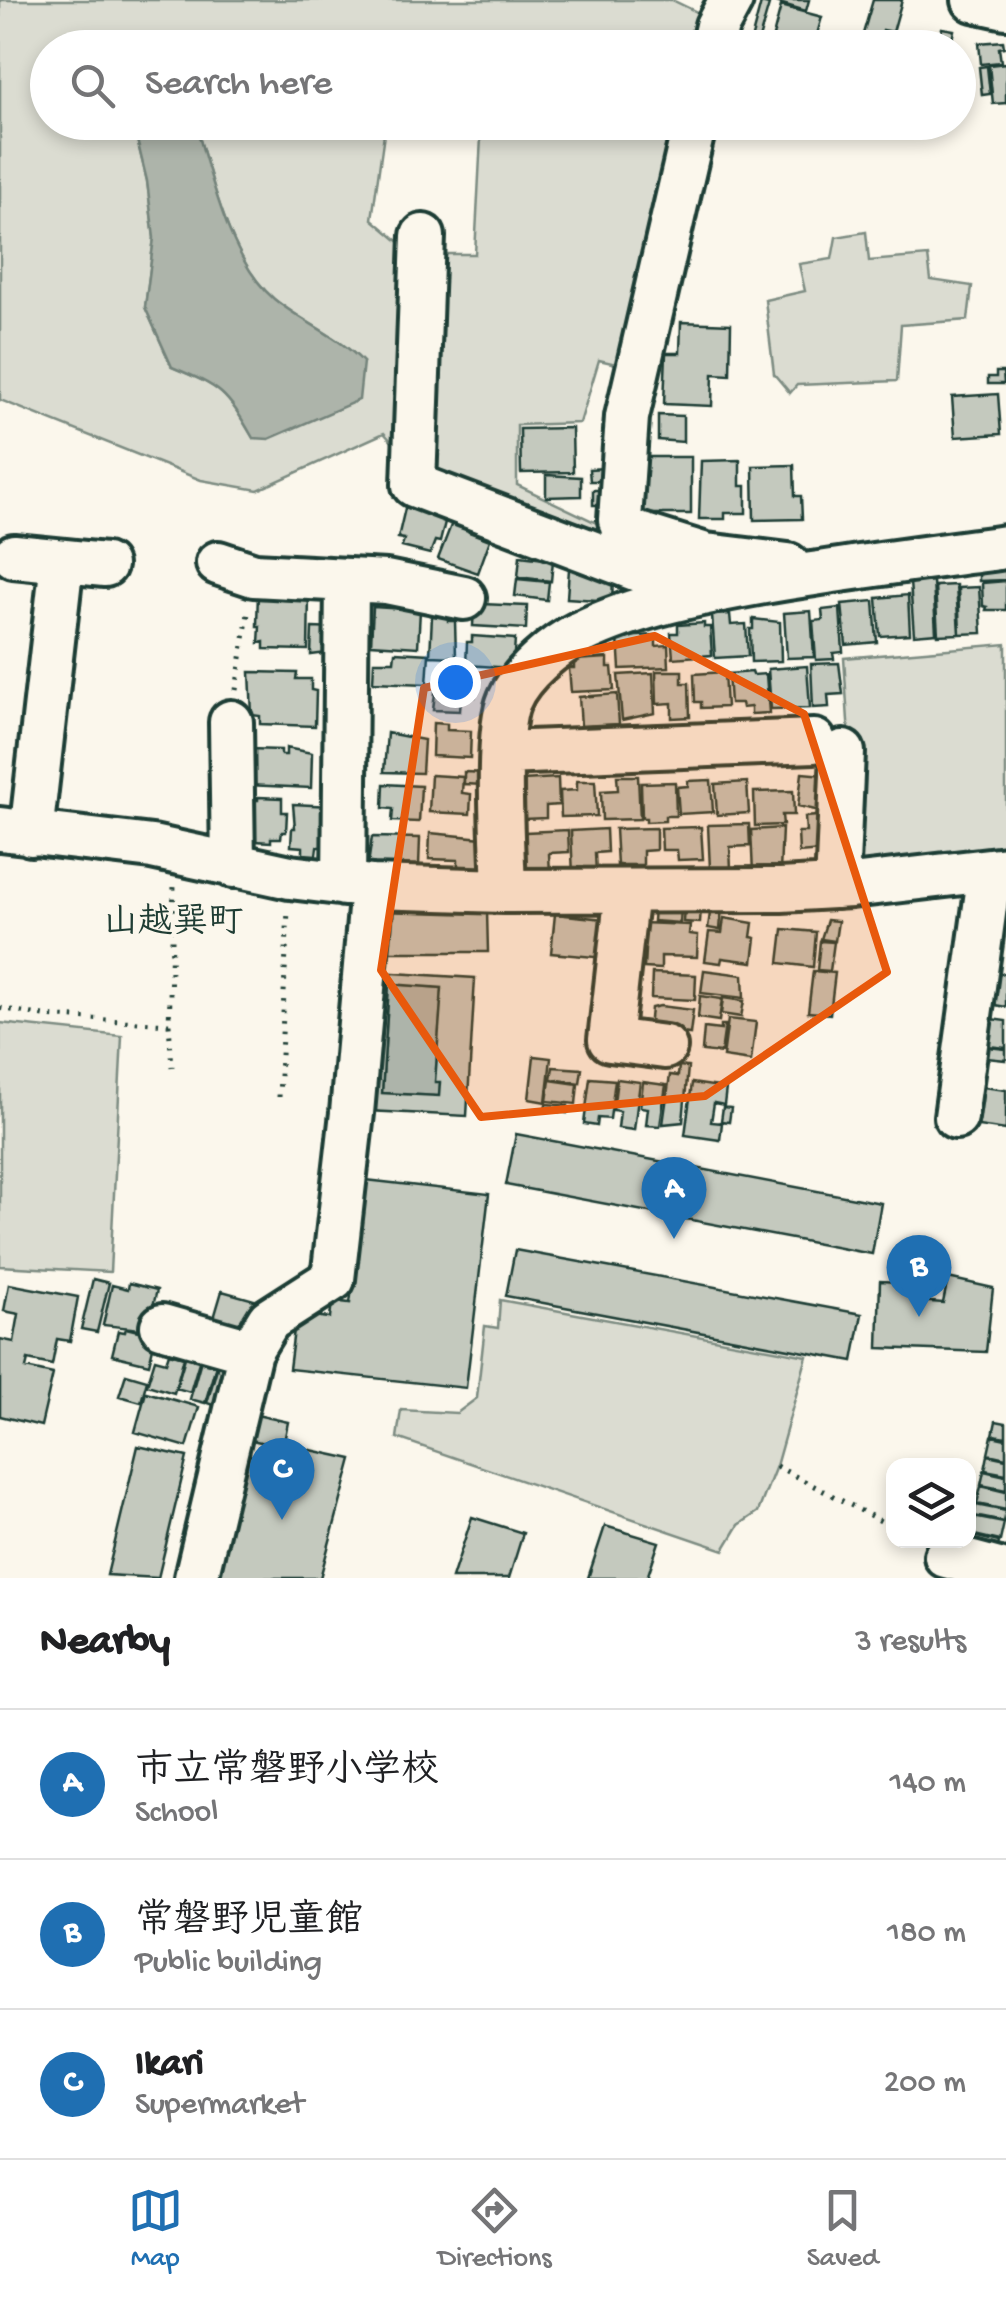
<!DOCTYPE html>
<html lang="en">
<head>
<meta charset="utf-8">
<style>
	:root { --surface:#fff; --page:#f6f6f6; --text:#202124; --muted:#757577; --line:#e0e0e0; --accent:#1f6fb2 }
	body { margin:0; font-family:"Gochi Hand","Klee One",sans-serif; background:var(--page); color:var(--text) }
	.controls { position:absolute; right:30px; bottom:30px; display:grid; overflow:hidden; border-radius:20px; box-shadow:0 5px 15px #0003 }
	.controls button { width:90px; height:90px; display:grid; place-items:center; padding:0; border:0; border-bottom:2px solid var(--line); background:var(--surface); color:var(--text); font:50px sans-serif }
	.you { position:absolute; left:455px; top:682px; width:35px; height:35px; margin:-25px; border:8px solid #fff; border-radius:50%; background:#1a73e8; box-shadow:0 0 0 15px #1a73e833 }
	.badge { display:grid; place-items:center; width:65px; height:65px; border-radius:50%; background:var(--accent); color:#fff; font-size:32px; font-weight:700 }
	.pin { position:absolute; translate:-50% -82px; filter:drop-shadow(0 2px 5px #0008) }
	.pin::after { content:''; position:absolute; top:52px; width:35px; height:30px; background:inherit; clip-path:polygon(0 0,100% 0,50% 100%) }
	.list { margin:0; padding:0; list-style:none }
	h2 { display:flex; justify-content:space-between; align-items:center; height:130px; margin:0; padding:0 40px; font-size:42px }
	h2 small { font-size:32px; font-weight:400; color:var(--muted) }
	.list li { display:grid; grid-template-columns:65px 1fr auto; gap:30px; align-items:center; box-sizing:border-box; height:150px; padding:0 40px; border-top:2px solid var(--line) }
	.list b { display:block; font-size:38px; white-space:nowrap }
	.list p { margin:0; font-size:32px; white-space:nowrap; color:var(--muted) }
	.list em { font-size:32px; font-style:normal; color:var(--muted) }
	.icon { flex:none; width:55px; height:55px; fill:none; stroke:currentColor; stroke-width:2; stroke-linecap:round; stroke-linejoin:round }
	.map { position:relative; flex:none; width:1006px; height:1578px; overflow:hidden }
	.search { position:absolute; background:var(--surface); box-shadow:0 5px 15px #0003; left:30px; right:30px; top:30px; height:110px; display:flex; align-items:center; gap:25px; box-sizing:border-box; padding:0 35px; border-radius:55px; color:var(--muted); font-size:38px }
	.sheet { height:580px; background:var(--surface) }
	nav { display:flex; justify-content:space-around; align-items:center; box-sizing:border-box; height:140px; border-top:2px solid var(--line); background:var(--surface); font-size:28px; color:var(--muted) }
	nav a { display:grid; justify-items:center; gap:5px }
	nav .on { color:var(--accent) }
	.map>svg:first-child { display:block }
	.green { fill:#dbdcd1; stroke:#7d8c82; stroke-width:2.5; fill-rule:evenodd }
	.water { fill:#adb4aa; stroke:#74847b; stroke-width:2.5 }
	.building { fill:#c4c9be; stroke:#1f3d34; stroke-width:2.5; fill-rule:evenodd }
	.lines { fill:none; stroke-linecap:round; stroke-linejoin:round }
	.minor-casing { stroke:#1f3d34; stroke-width:50 }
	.path { stroke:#1f3d34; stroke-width:5; stroke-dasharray:2.5 8; stroke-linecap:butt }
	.minor { stroke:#fbf7ec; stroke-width:42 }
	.marked { fill:#e8590c; fill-opacity:0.2; stroke:#e8590c; stroke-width:8; stroke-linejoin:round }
	.labels { text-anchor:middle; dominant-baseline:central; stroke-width:8; stroke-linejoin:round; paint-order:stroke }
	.neighbourhood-label { font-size:35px; font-weight:bold; fill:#1f3d34; stroke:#fbf7ec }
</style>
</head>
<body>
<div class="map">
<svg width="1006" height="1578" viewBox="0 0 1006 1578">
	<rect width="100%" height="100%" fill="#fbf7ec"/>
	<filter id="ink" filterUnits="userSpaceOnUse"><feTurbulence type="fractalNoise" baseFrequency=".01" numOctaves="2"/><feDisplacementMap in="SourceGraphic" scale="20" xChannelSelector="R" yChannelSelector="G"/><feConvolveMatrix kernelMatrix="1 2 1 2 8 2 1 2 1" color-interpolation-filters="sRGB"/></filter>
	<g filter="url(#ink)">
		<path class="green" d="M0,0H672L709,18L702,48H154L112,33L115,47L48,48V122L133,123L147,181L154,238L145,307L172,367C222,388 226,391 253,438L363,362C337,335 302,322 274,299C229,260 212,178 195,123H685L629,367L599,360L580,423L517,425V485L710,577L427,481L384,433L258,490L201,480L0,400ZM384,134L481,137L475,254H434L410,251L372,219Z
			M866,232L869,261L928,256L931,280L972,286L968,320L901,325L897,381L797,385L790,393L774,374L765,300L805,291L799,264L832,259L836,237Z
			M1006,644V859L858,879L844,658Z
			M0,1023L122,1036L110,1272L0,1266Z
			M500,1300L807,1356L776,1466L758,1512L739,1525L724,1550L397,1438L401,1410L457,1413L477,1398L485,1326L498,1328Z"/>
		<path class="water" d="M133,123H195C212,178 229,260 274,299C302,322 337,335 363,362L359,400L269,439L253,438C226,391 222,388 172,367L145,307L154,238L147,181Z
			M389,984L442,988L435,1081L440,1082L439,1096L382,1093Z"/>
		<path class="building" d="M769,0H809L806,11Z
			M873,0H902L893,32L883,30L880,39L863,34Z
			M761,3L769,5L757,46L762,48H749Z
			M781,6L822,17L813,48H770Z
			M942,28L954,30L952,40L940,37Z
			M885,32L937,45L936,48H881Z
			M1003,41L1004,47L999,48L1001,62L981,64L979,43Z
			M1006,63V103L993,104L989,65Z
			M987,66L990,94L982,95L979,67Z
			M681,322L731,324L730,375L713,374L712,406L664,404L666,353H680Z
			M996,372H1003L1004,384H988V377H996Z
			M998,394L1001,434L955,437L952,397Z
			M658,415L683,416V442L658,440Z
			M572,428L573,472L521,473L520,429Z
			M642,457H691V514H636Z
			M740,460V486H746V513H725V519H699L701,461Z
			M794,465L795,496H801L802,519L754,520L753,466Z
			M605,468V481H590L589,469Z
			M546,475L581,477V496L546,497Z
			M593,490H608V505H593Z
			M406,504L442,512L446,518L440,542L435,541L430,554L402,547L404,539L398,538Z
			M453,520L471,526L469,532L490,540L478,573L438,559Z
			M520,556L553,560L551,581L518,577Z
			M569,569L601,574L600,579L613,580L612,601L567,598Z
			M1006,570V580L979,581V572Z
			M517,579L549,582L547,600L515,596Z
			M933,581L936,633L914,635L910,582Z
			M1006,581V610H986L987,607L983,606L982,583Z
			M956,585L959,634L938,635L935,586Z
			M979,587L982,633L960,634L958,588Z
			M258,591H277L276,598L300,599L309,594L308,650L264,649V642L259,643L260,626H257Z
			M908,595L910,634L880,636L877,598Z
			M874,601L877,642L846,645L842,604Z
			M482,604L527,606L526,629L473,626L474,607Z
			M373,607L420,610L418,647L371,644Z
			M840,608L843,652L833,653L834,659L816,660L813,621L823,620L822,610Z
			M811,611L814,657L787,658L784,613Z
			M730,614L731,625L746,624L748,656L715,658L712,615Z
			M432,616H448V621H455L456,657L430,656Z
			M753,619L780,622L781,661L751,662L750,629H753Z
			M704,623V627H710L712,655L673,658L671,633H678V625Z
			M312,628L336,629L335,652L311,655Z
			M656,635V646L668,645L669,667L620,669L618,637Z
			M472,636L515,639L513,668L466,665L467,642H472Z
			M395,652L429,654L427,684L373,682L374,661H394Z
			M608,658V667H612L614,690L571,692L569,668H574V660Z
			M839,663L843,694L828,695L829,707L813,708L811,664Z
			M807,666L810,708L771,709L768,669Z
			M656,671H682V683H689L690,717L672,718V703L657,704Z
			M250,672L297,673L296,679H311V690L316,691L315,726L260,724V716L252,715Z
			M724,672L726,707L701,708V702H695L694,674Z
			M752,672L753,675L766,674L769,713L751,714V707L742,708L741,703H730L728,674Z
			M653,673L655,713L622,720L618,675Z
			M437,675L476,676L475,697H461L460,711L433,710Z
			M617,694L619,724L581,726L579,697Z
			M433,723L447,724V730L471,731L470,758L432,756Z
			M387,733L424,740L422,773L384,772Z
			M286,748L312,753L311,788L248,785L249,749L281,750V755H286Z
			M464,772L485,773L484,785L464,784Z
			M802,773L836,776L824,812L798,806Z
			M431,775L463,777L462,793L471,794L470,814L429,812Z
			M617,776H638L640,819L602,820L601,791L618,790Z
			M558,778L559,805L546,806V818L523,819L522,780Z
			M711,780L713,812L679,814L677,787L688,786V781Z
			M577,781H595L597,816L561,817L560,791L577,790Z
			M675,782L676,816H665V821L646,822V818H642L641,783Z
			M747,782L749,813L717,815L715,784Z
			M384,784L421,786L419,822L392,821L393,809L383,808Z
			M793,791L794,815H782L783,825L755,826L754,792Z
			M258,797L282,798V812H287L286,832H282L281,838H271V842L255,841V837H246L253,800H258Z
			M293,804L330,806L328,847H317L316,855L303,854V847L291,846L292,828H295Z
			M832,815L821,851L799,853L798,832H806L805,817Z
			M749,824L750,846L730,847L731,869H710L708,825Z
			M701,827L703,859L678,860L677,850H662L661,828Z
			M656,828V850L643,851V865H617L615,829Z
			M782,828L780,872L753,873L751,830Z
			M606,829L607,852L595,853L596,873L573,875L571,831Z
			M568,830L569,852L549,853L550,874L527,875L525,832Z
			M430,833L482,838L481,872L458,871V860L429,859Z
			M372,837L420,838L419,866L368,865Z
			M711,905L722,906L720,930L708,928Z
			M654,906L681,908L680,923L653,921Z
			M684,906L701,907L700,923L683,922Z
			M383,911H487L488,952H383Z
			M555,914L604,919L605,958L551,953Z
			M724,918L753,923L751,937L756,938L753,962L722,958L721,963L705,961L709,932L722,933Z
			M827,920L838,921L835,941L821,939Z
			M642,923L690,925L689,934L698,935L697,957L661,956V969L644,968L645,950H641Z
			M783,929L816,932L813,967L779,963Z
			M820,941L834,942L830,971L817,970Z
			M704,970L743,975L744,998L701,993Z
			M813,971L835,973L830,1014L808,1012Z
			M377,972L475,978L467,1116L368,1111ZM389,984L442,988L435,1082H440L439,1096L382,1093Z
			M652,973L696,975L695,1000L651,998Z
			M999,973L1006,974V1007L995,1005Z
			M700,996L722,999L719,1021L698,1018Z
			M723,998L744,1001L741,1017L721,1014Z
			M660,1006L693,1010L690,1034L649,1029L651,1008Z
			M728,1019L756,1022L751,1061L723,1057Z
			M991,1019L1006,1021V1048L979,1045L980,1033L990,1034L986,1023L991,1024Z
			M721,1025H725L721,1053L702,1051L704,1028L721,1030Z
			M979,1046L1006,1049V1060L977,1057Z
			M534,1056L551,1058L546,1102L529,1099Z
			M679,1066L688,1067L683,1122L663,1124L670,1075L678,1076Z
			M553,1067L582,1069L580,1083L551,1079Z
			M590,1078L615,1080L610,1119L598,1118L597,1126L584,1124Z
			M617,1079L640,1082L634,1130L618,1128L620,1111L613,1110Z
			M550,1080L578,1084L576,1104L547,1101Z
			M643,1082L666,1085L660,1126L646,1125L648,1108L640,1107Z
			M692,1083L726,1088L724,1105L714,1103L711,1122L722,1123L720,1140L685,1135Z
			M983,1087L1006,1090V1130L978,1126Z
			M546,1104L568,1106L567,1113L545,1110Z
			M723,1107L731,1108L729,1122L721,1121Z
			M516,1134L881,1203L872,1254L506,1185Z
			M366,1180L489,1194L466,1388L289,1369L296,1314L330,1318L332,1301L350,1303Z
			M515,1250L862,1314L853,1361L506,1296Z
			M948,1278L993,1288L986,1352L878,1348L880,1281L921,1283L919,1301L943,1303Z
			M93,1279L109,1283L97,1332L81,1329Z
			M129,1283L157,1290L151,1314L144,1312L140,1329L103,1325L112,1285L128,1289Z
			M9,1284L78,1297L70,1341L57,1339L52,1365L28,1360L26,1368L53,1374L41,1426L0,1416V1339L14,1342L19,1314L4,1311Z
			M222,1291L258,1301L248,1336L212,1325Z
			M143,1326L157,1330L149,1364L112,1355L118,1331L125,1332L126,1328L142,1332Z
			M187,1351L201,1355L190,1392L176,1388Z
			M169,1353L184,1357L174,1393L147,1385L155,1359L166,1362Z
			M203,1353L218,1358L205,1403L190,1399Z
			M220,1358L235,1363L222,1408L207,1403Z
			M126,1374L147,1380L141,1402L119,1396Z
			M146,1392L199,1407L187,1447L135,1432Z
			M252,1414L288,1422L283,1447L247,1439Z
			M996,1421L1006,1423V1437L993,1435Z
			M992,1436L1006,1439V1458L988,1454Z
			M288,1445L352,1459L320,1578H216L244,1454L284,1463Z
			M138,1446L187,1457L158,1578L107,1575Z
			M988,1455L1006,1459V1474L985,1470Z
			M984,1471L1006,1476V1490L981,1485Z
			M981,1486L1006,1492V1510L977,1504Z
			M976,1505L1006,1511L1004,1522L974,1516Z
			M472,1517L523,1533L509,1578H452Z
			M973,1517L1004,1523L1000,1541L970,1534Z
			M605,1526L659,1542L647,1578H588Z
			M969,1535L999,1542L996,1556L968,1540Z"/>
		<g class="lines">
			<g class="minor-casing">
				<path id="minor" d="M974,0L1006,7
					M712,48L717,26L731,0
					M695,122L627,417L620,520L622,527L629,531L706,555L788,565
					M423,236L414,485L699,593
					M14,556L105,565
					M218,563L254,575L386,582L464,598
					M231,722L233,866
					M503,753L814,741
					M0,829L152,847L290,877L372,887L504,891L781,890L851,886L1006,868
					M31,834L62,561
					M344,884L347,581
					M837,887L843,752
					M504,891C503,850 495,733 509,701C520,674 555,645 580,633C637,605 702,593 764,582C844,568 925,558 1006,547
					M627,891L610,1040L665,1047
					M956,1117L990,870
					M162,1326L250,1351
					M946,1556L1006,1572
					M196,1578L250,1351L269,1320L333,1279L352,1113L372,887"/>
			</g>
			<path class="path" d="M236,690L249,607
				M0,1008L44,1016L169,1024L174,886
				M169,1024L172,1067
				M279,1097L288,910
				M776,1466L894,1528"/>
			<use href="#minor" class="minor"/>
		</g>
	</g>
	<path class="marked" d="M655,636L804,714L887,972L705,1096L481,1117L381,970L424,688Z"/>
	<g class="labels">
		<g class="neighbourhood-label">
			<text x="173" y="924">山越巽町</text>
		</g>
	</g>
</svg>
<div class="controls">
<button><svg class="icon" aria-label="layers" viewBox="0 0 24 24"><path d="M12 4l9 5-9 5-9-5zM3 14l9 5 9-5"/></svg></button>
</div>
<div class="you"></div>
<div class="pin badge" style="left:674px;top:1239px">A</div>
<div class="pin badge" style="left:919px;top:1317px">B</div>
<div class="pin badge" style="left:282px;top:1520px">C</div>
<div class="search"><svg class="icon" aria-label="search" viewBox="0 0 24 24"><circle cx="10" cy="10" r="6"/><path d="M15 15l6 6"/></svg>Search here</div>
</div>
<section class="sheet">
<h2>Nearby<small>3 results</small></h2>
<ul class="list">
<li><span class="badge">A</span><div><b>市立常磐野小学校</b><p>School</p></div><em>140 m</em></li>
<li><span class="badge">B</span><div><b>常磐野児童館</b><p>Public building</p></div><em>180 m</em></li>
<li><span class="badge">C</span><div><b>Ikari</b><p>Supermarket</p></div><em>200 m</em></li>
</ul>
</section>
<nav>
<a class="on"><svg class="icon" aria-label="map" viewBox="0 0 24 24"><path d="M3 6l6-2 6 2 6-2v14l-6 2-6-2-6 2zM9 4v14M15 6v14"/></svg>Map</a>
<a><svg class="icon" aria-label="directions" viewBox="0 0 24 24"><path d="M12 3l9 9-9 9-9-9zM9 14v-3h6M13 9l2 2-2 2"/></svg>Directions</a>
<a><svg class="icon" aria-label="saved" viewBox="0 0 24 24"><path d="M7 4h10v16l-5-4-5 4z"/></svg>Saved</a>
</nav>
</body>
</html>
